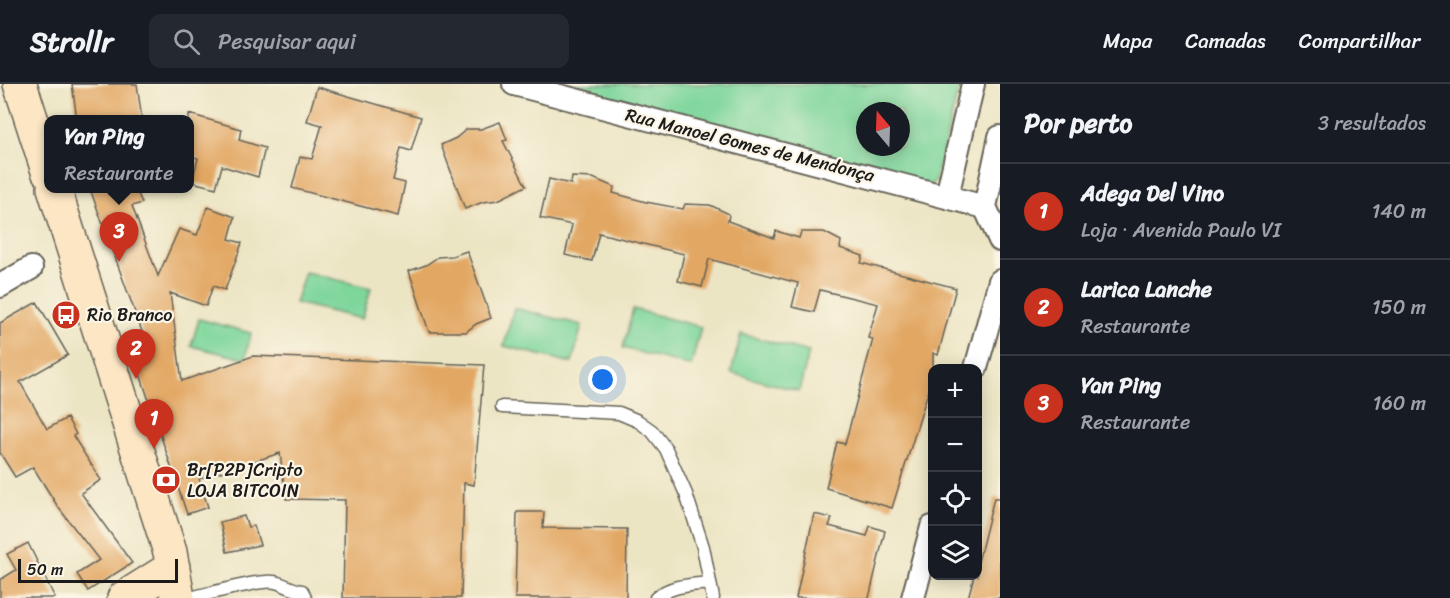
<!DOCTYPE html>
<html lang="pt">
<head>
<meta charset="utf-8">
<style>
	:root { --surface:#171b24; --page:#242831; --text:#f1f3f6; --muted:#9ea1a6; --line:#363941; --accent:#c8321e }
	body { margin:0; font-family:Sriracha,sans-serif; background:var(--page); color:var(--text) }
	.controls { position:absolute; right:18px; bottom:18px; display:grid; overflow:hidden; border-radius:12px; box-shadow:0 3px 15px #0003 }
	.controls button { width:54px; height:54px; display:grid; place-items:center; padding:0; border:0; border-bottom:2px solid var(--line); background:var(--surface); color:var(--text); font:30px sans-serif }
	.compass { position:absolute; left:856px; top:18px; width:54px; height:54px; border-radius:50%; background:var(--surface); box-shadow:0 3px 15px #0003; rotate:341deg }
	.scale { position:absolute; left:18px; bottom:15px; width:160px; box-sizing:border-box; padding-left:6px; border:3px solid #1c1c1c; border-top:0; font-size:16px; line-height:21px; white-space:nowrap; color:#1c1c1c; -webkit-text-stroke:4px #fcf5e5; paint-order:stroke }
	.you { position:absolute; left:603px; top:296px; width:21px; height:21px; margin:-15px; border:4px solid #fff; border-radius:50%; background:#1a73e8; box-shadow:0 0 0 9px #1a73e833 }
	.badge { display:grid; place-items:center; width:39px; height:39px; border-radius:50%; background:var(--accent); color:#fff; font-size:20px; font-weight:700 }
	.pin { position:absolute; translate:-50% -50px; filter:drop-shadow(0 2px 3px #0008) }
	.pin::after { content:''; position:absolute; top:32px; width:21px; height:18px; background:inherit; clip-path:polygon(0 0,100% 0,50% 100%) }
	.popup { position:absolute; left:44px; top:31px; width:150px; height:78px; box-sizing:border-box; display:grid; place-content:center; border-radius:12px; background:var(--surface); filter:drop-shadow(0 2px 4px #0005); font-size:20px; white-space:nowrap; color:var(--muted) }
	.popup b { font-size:22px; color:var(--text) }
	.popup::after { content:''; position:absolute; left:50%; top:100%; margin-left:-12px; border:12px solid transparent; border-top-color:var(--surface) }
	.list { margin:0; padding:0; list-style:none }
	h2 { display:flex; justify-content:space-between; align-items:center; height:78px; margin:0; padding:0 24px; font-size:26px }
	h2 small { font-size:20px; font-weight:400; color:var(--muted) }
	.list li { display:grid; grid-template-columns:39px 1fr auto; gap:18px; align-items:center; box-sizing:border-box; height:96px; padding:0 24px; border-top:2px solid var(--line) }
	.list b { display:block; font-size:22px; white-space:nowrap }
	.list p { margin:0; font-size:20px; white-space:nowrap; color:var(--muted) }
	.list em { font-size:20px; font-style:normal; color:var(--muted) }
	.icon { flex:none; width:33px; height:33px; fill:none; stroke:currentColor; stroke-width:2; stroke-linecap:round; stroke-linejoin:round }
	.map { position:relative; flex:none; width:1000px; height:514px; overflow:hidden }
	header { display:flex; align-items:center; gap:36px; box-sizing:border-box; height:84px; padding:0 30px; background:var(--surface); border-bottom:2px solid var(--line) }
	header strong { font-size:28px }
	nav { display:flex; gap:33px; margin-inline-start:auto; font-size:21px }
	.search { width:420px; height:54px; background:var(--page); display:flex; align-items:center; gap:15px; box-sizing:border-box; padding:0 21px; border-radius:12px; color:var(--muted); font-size:22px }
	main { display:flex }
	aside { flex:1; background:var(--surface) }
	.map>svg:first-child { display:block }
	.green { fill:#7ed69b; stroke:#4d795c; stroke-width:1.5; fill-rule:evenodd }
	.building { fill:#e2a764 }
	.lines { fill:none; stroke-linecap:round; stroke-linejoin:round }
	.lane-casing { stroke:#656257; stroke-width:15 }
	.street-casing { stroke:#656257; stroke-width:26 }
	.secondary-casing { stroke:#656257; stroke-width:36 }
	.lane { stroke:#fff; stroke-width:12 }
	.street { stroke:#fff; stroke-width:22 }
	.secondary { stroke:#fce6c4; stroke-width:33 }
	.labels { text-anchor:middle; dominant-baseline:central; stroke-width:4.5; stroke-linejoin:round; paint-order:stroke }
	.street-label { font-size:18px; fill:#1c1c1c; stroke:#fcf5e5 }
	.poi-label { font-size:18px; fill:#1c1c1c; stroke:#fcf5e5; text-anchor:start }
</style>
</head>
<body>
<header>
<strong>Strollr</strong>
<div class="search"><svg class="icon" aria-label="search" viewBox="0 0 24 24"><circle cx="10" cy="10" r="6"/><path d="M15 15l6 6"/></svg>Pesquisar aqui</div>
<nav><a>Mapa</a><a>Camadas</a><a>Compartilhar</a></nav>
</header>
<main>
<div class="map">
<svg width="1000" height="514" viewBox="0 0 1000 514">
	<rect width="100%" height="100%" fill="#fcf5e5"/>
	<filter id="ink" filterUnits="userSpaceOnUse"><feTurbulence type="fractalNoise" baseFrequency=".0167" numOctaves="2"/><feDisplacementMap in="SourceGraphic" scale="12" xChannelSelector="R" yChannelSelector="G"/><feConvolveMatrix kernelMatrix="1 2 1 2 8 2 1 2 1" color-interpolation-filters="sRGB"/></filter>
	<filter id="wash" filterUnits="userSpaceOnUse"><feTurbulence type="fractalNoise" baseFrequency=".008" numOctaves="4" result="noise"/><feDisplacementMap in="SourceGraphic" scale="24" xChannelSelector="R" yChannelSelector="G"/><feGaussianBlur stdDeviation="1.35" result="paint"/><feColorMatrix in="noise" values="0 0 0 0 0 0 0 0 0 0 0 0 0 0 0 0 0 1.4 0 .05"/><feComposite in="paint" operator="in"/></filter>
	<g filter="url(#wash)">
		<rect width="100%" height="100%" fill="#ece5c4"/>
		<path class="green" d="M537,0H960L935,97L930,101ZM865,27H901V63H865Z
			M305,188L371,204L362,235L295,219Z
			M514,224L582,241L572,279L504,262Z
			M633,225L701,243L691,282L623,264Z
			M199,235L251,249L245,275L191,262Z
			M741,250L809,268L799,307L731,289Z"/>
		<g id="blocks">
			<path class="building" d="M72,0H137L142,36H77Z
				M317,3L421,33L411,67L401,64L393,96L405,99L398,132L292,104L300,73L312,75L322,41L307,37Z
				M189,30L241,45L239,56L265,64L258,93L222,82L216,104L192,98L198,74L189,72Z
				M500,38L507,56L503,57L526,102L498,116L483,118L465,125L441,61L456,54L467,45H481Z
				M572,93L593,94L614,103L613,109L646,118L683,125L685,120L710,121L729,130L728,137L774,154L776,147L799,154L801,148H824L841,157L840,164L863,172L861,179L956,204L938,271L933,269V292L892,424L826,404L837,358L845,360L873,255L868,254L878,220L820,206L814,228L792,223L798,199L709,175L702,203L678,197L684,170L599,149L592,177L565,171L572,141L540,134L549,95L571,100Z
				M90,105H136L142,119L132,122L158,192L179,145L197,151L208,123L235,133L229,155L242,159L225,206L213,202L206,222L170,209L182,297L253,272L484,281L474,401L464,399L461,514H343L345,416L286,415L280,369L199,395L208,423L187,430L136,278L151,272Z
				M467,167L491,234L476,240L466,248H429L409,187L426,181L438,173L452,172Z
				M37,218L68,271L20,298L47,345L67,334L76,350L73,352L101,396L81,409L132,479L88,507L77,490L99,476L58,423L33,383L15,393L0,369V239Z
				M994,414H1000V514H968L974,492H978V478Z
				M517,428H544L543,444L627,445L626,514H515Z
				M814,430L832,434L829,442L867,452L870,442L885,447L869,514H796Z
				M244,432L248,443L254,442L260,461L227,468L220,438Z
				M28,459L55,514H0V496L16,486L7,470Z"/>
		</g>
	</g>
	<g filter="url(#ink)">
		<use href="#blocks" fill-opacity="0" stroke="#656257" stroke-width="1.5"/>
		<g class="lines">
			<g class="lane-casing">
				<path id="lane" d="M502,323L619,329L638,337L652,347L666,365L686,410L703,463L713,514
					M190,514C208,510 261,495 275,498C284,500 292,506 302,507L305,514
					M656,514C671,501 690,501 710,499"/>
			</g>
			<g class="street-casing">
				<path id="street" d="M514,0L985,123
					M1000,53L985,123L1000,156
					M947,112L973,0
					M0,202L31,184
					M976,284L1000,197
					M913,514L932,443"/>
			</g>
			<g class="secondary-casing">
				<path id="secondary" d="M20,0L48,87
					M54,104L170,468L178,514
					M124,514L173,483"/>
			</g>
			<use href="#lane" class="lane"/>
			<use href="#street" class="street"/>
			<use href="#secondary" class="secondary"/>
		</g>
	</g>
	<defs>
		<g id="bus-disc" transform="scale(1.5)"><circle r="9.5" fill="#c8321e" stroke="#fcf5e5"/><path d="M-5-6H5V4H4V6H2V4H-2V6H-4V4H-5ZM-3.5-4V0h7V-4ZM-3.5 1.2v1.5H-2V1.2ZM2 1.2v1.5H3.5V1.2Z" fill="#fff"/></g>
		<g id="bank-disc" transform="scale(1.5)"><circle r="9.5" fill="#c8321e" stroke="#fcf5e5"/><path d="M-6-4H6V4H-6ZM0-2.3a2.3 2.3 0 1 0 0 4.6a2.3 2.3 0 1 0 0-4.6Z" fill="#fff"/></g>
	</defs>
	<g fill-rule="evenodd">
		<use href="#bus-disc" x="66" y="231"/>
		<use href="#bank-disc" x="166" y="396"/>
	</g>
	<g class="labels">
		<g class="street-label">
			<text transform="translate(750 61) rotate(14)">Rua Manoel Gomes de Mendonça</text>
		</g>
		<g class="poi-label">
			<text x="87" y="231">Rio Branco</text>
			<text x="187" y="386">Br[P2P]Cripto<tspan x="187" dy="21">LOJA BITCOIN</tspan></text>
		</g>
	</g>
</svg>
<div class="controls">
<button>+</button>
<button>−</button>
<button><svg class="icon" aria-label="locate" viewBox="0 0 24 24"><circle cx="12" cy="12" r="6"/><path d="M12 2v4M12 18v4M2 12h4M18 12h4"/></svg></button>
<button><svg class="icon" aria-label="layers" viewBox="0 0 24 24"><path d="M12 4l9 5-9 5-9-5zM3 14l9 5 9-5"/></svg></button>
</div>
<svg class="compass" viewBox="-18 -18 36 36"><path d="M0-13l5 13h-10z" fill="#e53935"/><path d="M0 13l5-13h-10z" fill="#9ea1a6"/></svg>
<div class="scale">50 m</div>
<div class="you"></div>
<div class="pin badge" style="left:154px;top:365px">1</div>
<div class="pin badge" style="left:136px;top:295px">2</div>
<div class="pin badge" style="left:119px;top:178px">3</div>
<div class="popup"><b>Yan Ping</b>Restaurante</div>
</div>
<aside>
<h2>Por perto<small>3 resultados</small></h2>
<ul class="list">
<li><span class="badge">1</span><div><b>Adega Del Vino</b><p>Loja · Avenida Paulo VI</p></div><em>140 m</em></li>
<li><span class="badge">2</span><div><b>Larica Lanche</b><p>Restaurante</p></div><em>150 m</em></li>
<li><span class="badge">3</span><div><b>Yan Ping</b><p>Restaurante</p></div><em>160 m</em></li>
</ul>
</aside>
</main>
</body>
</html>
